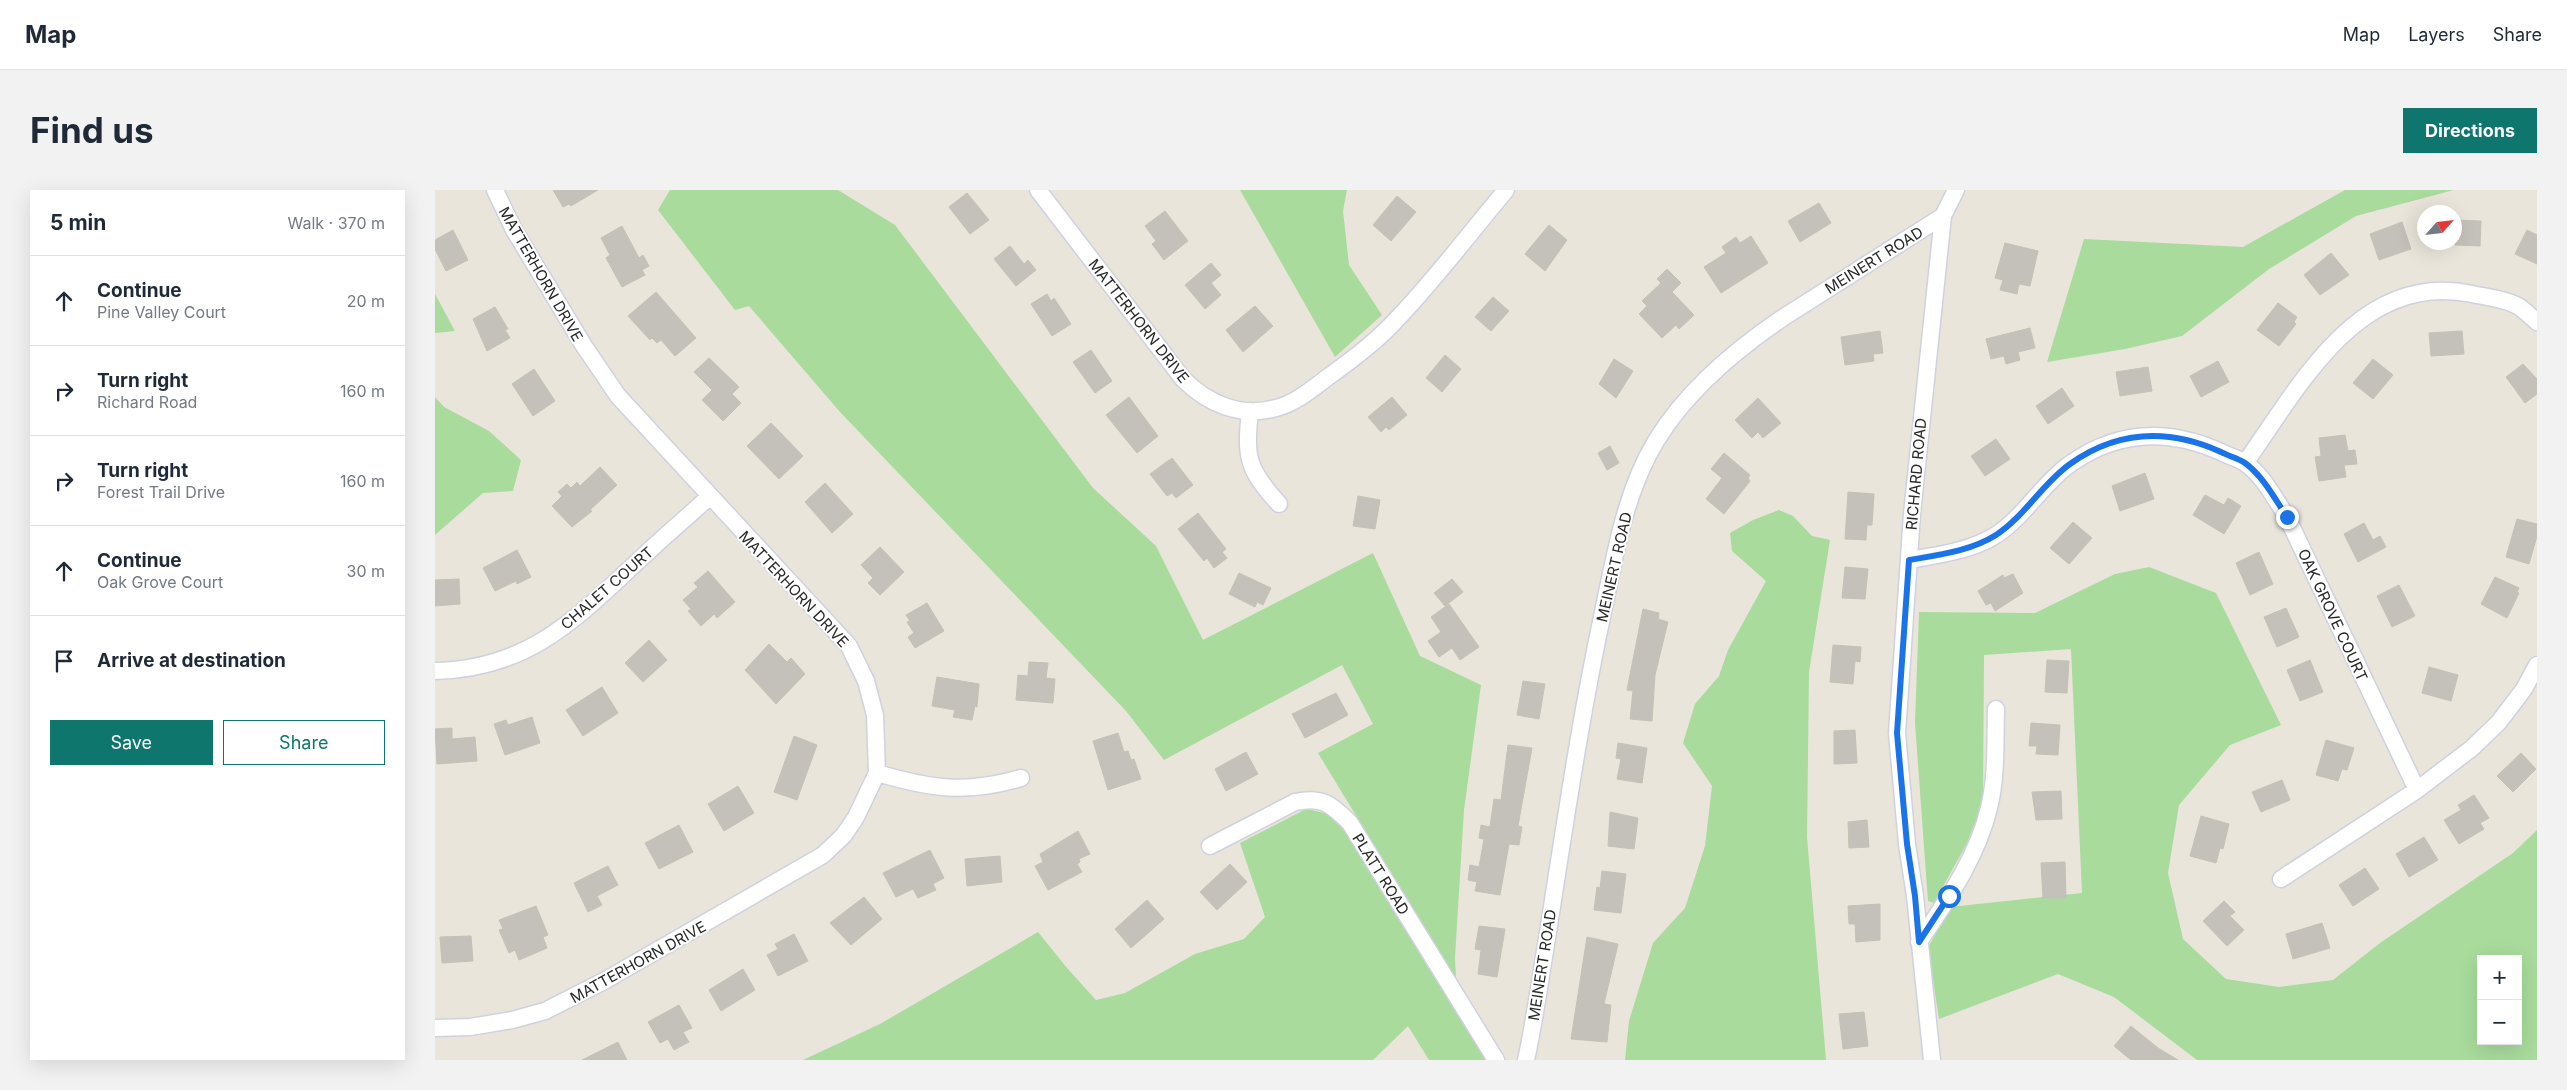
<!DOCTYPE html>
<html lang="en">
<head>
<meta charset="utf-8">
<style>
	:root { --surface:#fff; --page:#f2f2f3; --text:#1f2937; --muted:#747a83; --line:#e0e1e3; --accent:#0f766e }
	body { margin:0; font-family:Inter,sans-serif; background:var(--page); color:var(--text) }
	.controls { position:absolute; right:15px; bottom:15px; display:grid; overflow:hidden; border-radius:0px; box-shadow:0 5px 20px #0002 }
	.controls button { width:45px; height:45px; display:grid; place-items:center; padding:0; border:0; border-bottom:1px solid var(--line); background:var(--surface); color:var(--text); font:25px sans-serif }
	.compass { position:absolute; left:1982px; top:15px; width:45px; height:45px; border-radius:50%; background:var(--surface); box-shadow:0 5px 20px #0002; rotate:63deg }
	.stop { position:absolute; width:15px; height:15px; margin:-11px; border:4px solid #1a73e8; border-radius:50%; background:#fff }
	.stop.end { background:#1a73e8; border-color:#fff; box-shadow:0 1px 5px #0008 }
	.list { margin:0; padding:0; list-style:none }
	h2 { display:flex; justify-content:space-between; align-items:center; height:65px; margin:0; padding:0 20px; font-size:21px }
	h2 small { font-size:16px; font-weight:400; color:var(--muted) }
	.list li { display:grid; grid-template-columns:32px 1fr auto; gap:15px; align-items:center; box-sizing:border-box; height:90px; padding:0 20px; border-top:1px solid var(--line) }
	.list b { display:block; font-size:19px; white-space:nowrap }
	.list p { margin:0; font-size:16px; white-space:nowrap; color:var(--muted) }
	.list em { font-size:16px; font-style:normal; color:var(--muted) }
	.actions { display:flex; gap:10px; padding:15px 20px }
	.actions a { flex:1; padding:11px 0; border:1px solid var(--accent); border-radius:0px; text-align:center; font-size:18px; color:var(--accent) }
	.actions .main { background:var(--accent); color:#fff }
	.icon { flex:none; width:28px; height:28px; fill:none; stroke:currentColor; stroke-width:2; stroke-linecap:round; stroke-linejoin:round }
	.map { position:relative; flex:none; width:2102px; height:870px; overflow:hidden; border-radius:0px }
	header { display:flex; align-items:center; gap:30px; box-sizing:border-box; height:70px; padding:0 25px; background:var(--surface); border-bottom:1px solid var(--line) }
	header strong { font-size:24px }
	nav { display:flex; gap:28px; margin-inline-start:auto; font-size:18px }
	.intro { display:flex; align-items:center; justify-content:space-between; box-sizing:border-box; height:120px; padding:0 30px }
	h1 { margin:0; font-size:35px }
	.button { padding:12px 22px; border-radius:0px; background:var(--accent); color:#fff; font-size:18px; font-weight:700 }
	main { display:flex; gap:30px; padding:0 30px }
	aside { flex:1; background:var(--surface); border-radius:0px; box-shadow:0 5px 20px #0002 }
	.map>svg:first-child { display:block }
	.green { fill:#a8db9c; fill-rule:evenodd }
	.building { fill:#c4c1ba; stroke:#c4c1b5 }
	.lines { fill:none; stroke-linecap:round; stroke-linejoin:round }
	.minor-casing { stroke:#d0d1df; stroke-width:19 }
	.minor { stroke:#fff; stroke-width:16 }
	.route { stroke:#1a73e8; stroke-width:6 }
	.labels { text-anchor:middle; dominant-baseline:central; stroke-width:4; stroke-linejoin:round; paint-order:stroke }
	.street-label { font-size:15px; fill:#282828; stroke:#fff }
</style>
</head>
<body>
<header>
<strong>Map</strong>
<nav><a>Map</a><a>Layers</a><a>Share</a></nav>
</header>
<div class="intro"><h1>Find us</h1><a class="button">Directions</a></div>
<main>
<aside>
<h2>5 min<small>Walk · 370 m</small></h2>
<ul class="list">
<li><svg class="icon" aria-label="ahead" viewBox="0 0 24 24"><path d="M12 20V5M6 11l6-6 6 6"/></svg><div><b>Continue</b><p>Pine Valley Court</p></div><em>20 m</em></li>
<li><svg class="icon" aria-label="right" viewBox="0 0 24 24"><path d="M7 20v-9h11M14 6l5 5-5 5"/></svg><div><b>Turn right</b><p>Richard Road</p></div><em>160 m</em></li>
<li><svg class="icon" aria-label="right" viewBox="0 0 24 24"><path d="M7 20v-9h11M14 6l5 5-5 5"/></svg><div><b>Turn right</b><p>Forest Trail Drive</p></div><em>160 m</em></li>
<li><svg class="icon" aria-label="ahead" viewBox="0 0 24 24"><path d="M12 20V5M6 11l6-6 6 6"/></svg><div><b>Continue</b><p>Oak Grove Court</p></div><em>30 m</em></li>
<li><svg class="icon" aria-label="arrive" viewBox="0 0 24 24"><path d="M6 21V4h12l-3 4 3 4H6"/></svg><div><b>Arrive at destination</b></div></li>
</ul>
<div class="actions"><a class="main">Save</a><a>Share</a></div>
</aside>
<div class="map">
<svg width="2102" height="870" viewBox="0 0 2102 870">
	<rect width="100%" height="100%" fill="#e9e5db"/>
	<path class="green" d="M235,0H403L460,35L658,298L721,356L768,450L938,363L985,466L1046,495L1029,620L1020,767L1021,790L883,563L938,534L907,475L729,570L691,521L405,222L314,116L300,120L223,20Z
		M805,0H912L908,21L914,75L947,125L900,167Z
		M1910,0H2019L1921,26L1834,79L1747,146L1690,159L1612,172L1649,49L1808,57Z
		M0,104L20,141L0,143Z
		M0,207L9,217L54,241L86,270L78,301L48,303L0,345Z
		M1344,320L1358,326L1377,346L1395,350L1374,482L1372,647L1391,870H1190L1194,831L1218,753L1250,718L1270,656L1277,596L1248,553L1260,514L1284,486L1293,460L1331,391L1297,361L1295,343L1318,330Z
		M1714,377L1781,403L1846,535L1795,555L1744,615L1733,683L1748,749L1791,789L1844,797L1898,790L1945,753L2078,663L2102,640V870H1762L1679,807L1623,784L1504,829L1493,758L1515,717L1647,703L1636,459L1549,465L1548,614L1531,655L1499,713L1493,711L1480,533L1484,422L1600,423L1680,384ZM2046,769H2083V851H2046Z
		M871,619L895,624L916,641L1052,870H994L973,836L938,870H368L445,834L603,742L632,778L661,810L690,803L760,764L809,749L830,727L805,653Z"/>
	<path class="building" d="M118,0H163L136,16L134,14L128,17Z
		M532,3L554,30L535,44L514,17Z
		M962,6L981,22L956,51L938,35Z
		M1384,13L1396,33L1365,52L1353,31Z
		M730,21L753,51L729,70L717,54L721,51L710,36Z
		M2020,30L2046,31L2045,56L2020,55Z
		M1967,32L1976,59L1944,70L1935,44Z
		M1114,35L1132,50L1110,81L1090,64Z
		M187,36L204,68L208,65L214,76L207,80L210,85L187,97L171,68L175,65L166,48Z
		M18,40L33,70L11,81L0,59V50Z
		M2092,40L2102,45V74L2080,64Z
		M1316,46L1333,73L1286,103L1269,77L1291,63L1287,57L1301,47L1305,53Z
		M1570,53L1603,61L1595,96L1584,94L1582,104L1565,100L1568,90L1560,88Z
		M575,56L589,74L593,70L601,80L581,96L559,69Z
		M1896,63L1914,85L1885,105L1869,85Z
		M776,73L786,85L776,93L786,105L770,119L750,95Z
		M1232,79L1246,93L1237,102L1259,125L1244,139L1241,135L1227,148L1204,124L1212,116L1207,111L1226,93L1222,89Z
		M221,102L261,148L240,166L226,150L222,153L217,148L215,150L193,126Z
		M612,104L616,111L619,108L636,134L617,146L596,114Z
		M1058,107L1074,121L1056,141L1040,127Z
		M1843,113L1862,127L1859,132L1861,134L1844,156L1822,140Z
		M820,116L838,136L808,162L791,140Z
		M60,117L73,139L70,140L75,148L52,161L38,129Z
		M1595,138L1600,158L1583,162L1585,170L1571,174L1569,166L1556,169L1551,149Z
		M1445,141L1448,163L1438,164L1439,171L1410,175L1406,147Z
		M2027,141L2029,164L1996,166L1994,143Z
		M656,160L677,191L660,203L638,172Z
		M1010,165L1026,179L1007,202L991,188Z
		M274,168L304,197L297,204L306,213L288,231L267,210L277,200L259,182Z
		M1179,169L1198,181L1181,208L1164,194Z
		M1938,169L1958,185L1938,209L1918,193Z
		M1783,171L1794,192L1766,207L1755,186Z
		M2088,174L2102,189V204L2090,213L2071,187Z
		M1713,177L1717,201L1685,206L1681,182Z
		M99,179L120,211L98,226L77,194Z
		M1627,198L1639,216L1613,234L1601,216Z
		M694,207L723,246L702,263L671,225Z
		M957,207L972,225L954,240L951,237L946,242L933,227Z
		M1323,208L1346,233L1328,248L1323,242L1317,248L1300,230Z
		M336,233L368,266L344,289L312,256Z
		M1910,245L1913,261L1920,260L1922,274L1909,275L1911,287L1884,291L1880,267L1886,266L1884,248Z
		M1561,249L1575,269L1550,286L1536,266Z
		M1175,256L1184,273L1172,280L1163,263Z
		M1289,263L1315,285L1313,288L1315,291L1289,324L1271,309L1287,288L1276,279Z
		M737,268L758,295L741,308L737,303L732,306L715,284Z
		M165,277L182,295L155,320L157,321L137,337L117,316L127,306L123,302L132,294L136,298L142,292L145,296Z
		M1710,283L1719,309L1685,321L1677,296Z
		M390,293L418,324L397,343L370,312Z
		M1413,302L1439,304L1437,335H1432L1431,350L1410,349Z
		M1770,305L1789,315L1793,308L1806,316L1789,344L1758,325Z
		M923,306L945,310L940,339L918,336Z
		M763,323L791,359L787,362L792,368L779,378L772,368L769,371L743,339Z
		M2082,329L2102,334V346L2094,374L2071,367Z
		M1638,332L1657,348L1634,374L1615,358Z
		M1929,333L1938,350L1945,346L1951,357L1923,372L1909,344Z
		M445,357L469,382L445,405L433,393L438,388L426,375Z
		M82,360L96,387L82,394L81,391L60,401L48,378Z
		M1824,362L1838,394L1815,405L1801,373Z
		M1410,377L1433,379L1430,409L1407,408Z
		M273,381L300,412L282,428L279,424L266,436L253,421L256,419L248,410L263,397L259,393Z
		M804,383L836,398L828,415L822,412L820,417L794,404Z
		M1578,384L1588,403L1560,421L1556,413L1551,415L1543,401L1568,385L1569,388Z
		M2060,387L2084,398L2082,402L2084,403L2072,428L2046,414Z
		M24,389L25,414L0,416V390Z
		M1017,389L1028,402L1010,416L999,403Z
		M1964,395L1980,426L1957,437L1942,406Z
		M492,413L509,441L480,458L473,447L479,443L472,432L475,431L471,425Z
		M1014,414L1044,457L1025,470L1017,458L1004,467L993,451L1006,442L996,427Z
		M1851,418L1864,447L1842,457L1829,427Z
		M1208,419L1224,423L1223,429L1233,432L1220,485L1217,531L1195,529L1198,501L1192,500Z
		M214,450L232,470L208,492L190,473Z
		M334,454L352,472L356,468L370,484L341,514L310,480Z
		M1398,455L1426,457L1425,472L1420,471L1418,494L1395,492Z
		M1612,470L1634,471L1632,503L1610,502Z
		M1875,470L1888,502L1865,511L1852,480Z
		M594,472L613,473L611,488L620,489L618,513L581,510L583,485L593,486Z
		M1994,477L2023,485L2016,511L1987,503Z
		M502,487L544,494L542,517L540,516L537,530L518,527L520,520L497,516Z
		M1088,491L1110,494L1104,529L1082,525Z
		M167,497L183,523L148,546L131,520Z
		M901,503L913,525L870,548L857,524Z
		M97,527L105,553L70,565L59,534L71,530L73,535Z
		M1596,533L1625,535L1623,565L1601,564L1602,556H1594Z
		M17,538V549L40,547L42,571L2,574L0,539Z
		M1420,540L1422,573L1399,574V541Z
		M683,543L689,562L693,561L696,570L699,569L706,589L673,600L658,551Z
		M359,546L382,555L362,610L339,602Z
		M1891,550L1919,558L1912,580L1907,579L1903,591L1881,585Z
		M1183,553L1212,558L1207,593L1182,589L1186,569L1181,568Z
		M1073,555L1097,558L1083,636L1087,637L1084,655L1074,654L1065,705L1040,701L1042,692L1033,690L1035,675L1044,677L1049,649L1044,648L1046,635L1055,637L1059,609L1066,610Z
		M811,562L823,584L791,601L780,579Z
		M2086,563L2101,579L2078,602L2062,586Z
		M1847,590L1855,610L1826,622L1817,602Z
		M303,596L319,623L289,641L273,614Z
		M1626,601L1627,629L1601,630L1597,602Z
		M2039,605L2054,628L2045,633L2049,639L2024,654L2009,630L2026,620L2023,615Z
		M1175,622L1203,628L1199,659L1173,656Z
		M1766,626L1794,634L1788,659L1785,658L1781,673L1755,666Z
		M1432,630L1434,657L1414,658L1413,632Z
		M244,635L258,662L224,679L210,653Z
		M643,641L655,664L644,669L645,672L642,674L647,682L613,700L600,676L608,672L605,664Z
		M1989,647L2003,670L1974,687L1961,664Z
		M495,660L509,688L498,694L501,700L483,708L478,699L461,707L448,683Z
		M565,666L567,692L532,696L530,669Z
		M1630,672L1631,708H1608L1606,673Z
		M795,674L812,692L782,720L765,702Z
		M173,676L183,695L162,706L167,715L153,722L139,693Z
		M1930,678L1944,699L1918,716L1904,695Z
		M1167,681L1191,684L1186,723L1159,720L1162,697L1165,698Z
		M429,707L447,729L416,755L395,733Z
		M712,710L729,729L696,758L680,739Z
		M1789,711L1800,722L1795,726L1809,740L1792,756L1768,731Z
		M1445,714V750L1421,752L1420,734H1414L1413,716Z
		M101,716L113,745L108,747L112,758L84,770L80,760L74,763L64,740L68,739L64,730Z
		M1887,733L1895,758L1858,769L1851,744Z
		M1044,736L1070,739L1062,787L1043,784L1046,760L1040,759Z
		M359,744L373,771L343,786L332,765L343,759L340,754Z
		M36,746L38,771L7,773L5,747Z
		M1152,747L1183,754L1169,814L1176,815L1172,852L1136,849Z
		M308,779L320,800L286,821L274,800Z
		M244,815L257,838L248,842L254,852L239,860L233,849L225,853L213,832Z
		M1429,822L1433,856L1408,859L1404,824Z
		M1696,836L1723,858L1743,870H1696L1679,856Z
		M183,852L192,870H147Z"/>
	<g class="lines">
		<g class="minor-casing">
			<path id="minor" d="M603,0L748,189C773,214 806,228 841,218C861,213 877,199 893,187C918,169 942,151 963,128C1001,88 1035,43 1071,0
				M815,221C810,267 812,279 844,314
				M1810,273C1865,196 1924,80 2037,104C2051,107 2069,109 2081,115C2089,119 2096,127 2102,132
				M1474,370C1503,365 1536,361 1561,345C1590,326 1607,294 1635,274C1683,240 1733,238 1786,262C1793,266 1803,268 1810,273C1828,285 1840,309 1852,327L1982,600
				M0,481C91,479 138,432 201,373C225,350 250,329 274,307
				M442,583C497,599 530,604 586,588
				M775,656L860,612C887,606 896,614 915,633L1061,870
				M1846,689L1982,600L2037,558L2064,532L2089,499L2102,475
				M1484,752C1512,710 1542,668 1554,618C1562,586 1560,551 1561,519
				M0,838L35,837L77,830L110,821L169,791L388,665L409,645L421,627L442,583L440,525L431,491L414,456L183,206L149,156L79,40L60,0
				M1091,870C1099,834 1104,797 1110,761C1128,648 1144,534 1168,422C1180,365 1190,302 1221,251C1252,200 1300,160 1349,127L1508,26
				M1497,870L1480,706L1472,654L1462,543L1477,324L1508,26L1521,0"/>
		</g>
		<use href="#minor" class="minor"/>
	</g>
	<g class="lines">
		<path class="route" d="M1514,706L1484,752L1480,706L1472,654L1462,543L1474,370C1503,365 1536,361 1561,345C1590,326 1607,294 1635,274C1683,240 1733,238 1786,262C1793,266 1803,268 1810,273C1828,286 1840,309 1852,327"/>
	</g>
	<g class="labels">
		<g class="street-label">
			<text transform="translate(1439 70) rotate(-32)">MEINERT ROAD</text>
			<text transform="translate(106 84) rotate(60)">MATTERHORN DRIVE</text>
			<text transform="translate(704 131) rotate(52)">MATTERHORN DRIVE</text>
			<text transform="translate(1481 284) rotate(-85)">RICHARD ROAD</text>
			<text transform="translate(1179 377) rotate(-77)">MEINERT ROAD</text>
			<text transform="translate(172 398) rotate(-41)">CHALET COURT</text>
			<text transform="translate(359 399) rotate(47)">MATTERHORN DRIVE</text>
			<text transform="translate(1898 425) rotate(65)">OAK GROVE COURT</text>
			<text transform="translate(946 684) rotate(58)">PLATT ROAD</text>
			<text transform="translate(203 772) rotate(-29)">MATTERHORN DRIVE</text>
			<text transform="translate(1107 775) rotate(-81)">MEINERT ROAD</text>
		</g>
	</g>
</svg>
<div class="controls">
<button>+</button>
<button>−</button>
</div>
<svg class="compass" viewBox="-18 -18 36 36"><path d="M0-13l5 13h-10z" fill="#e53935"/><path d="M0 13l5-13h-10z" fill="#747a83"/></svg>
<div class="stop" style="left:1514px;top:706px"></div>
<div class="stop end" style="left:1852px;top:327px"></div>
</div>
</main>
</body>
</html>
